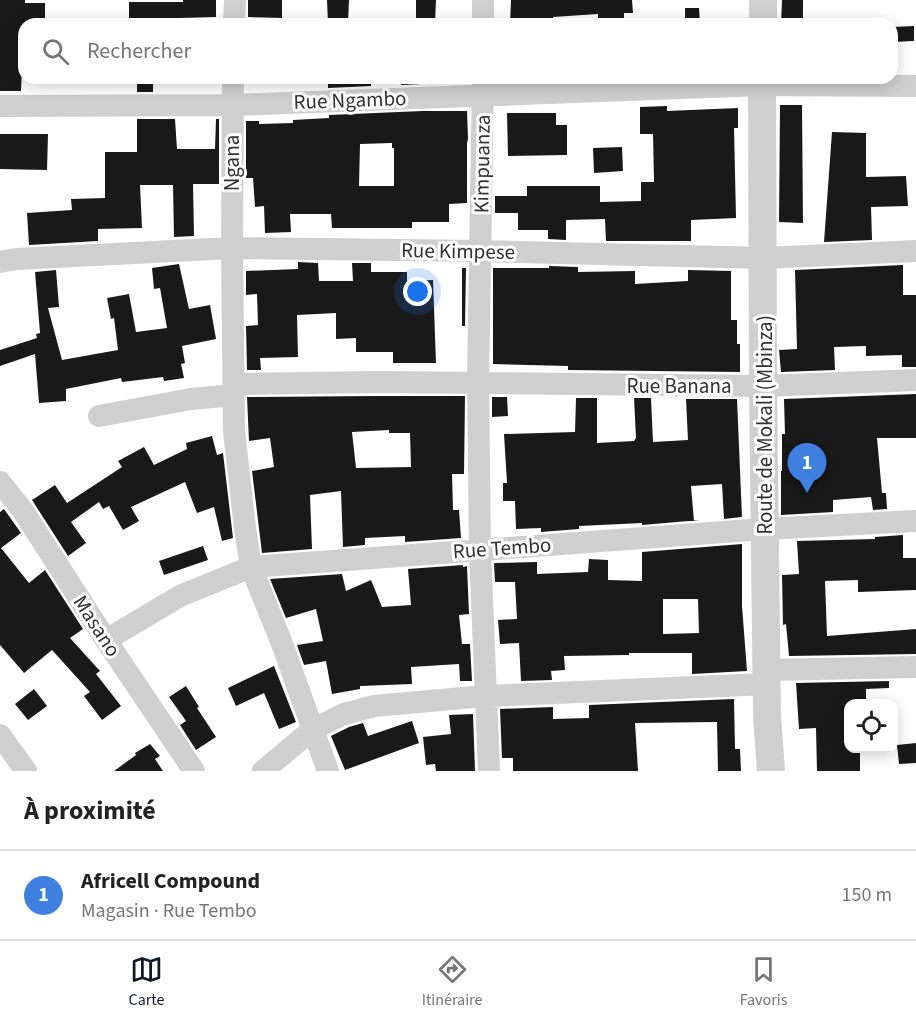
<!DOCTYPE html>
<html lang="fr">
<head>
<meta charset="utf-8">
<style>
	:root { --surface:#fff; --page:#f2f2f2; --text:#222; --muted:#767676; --line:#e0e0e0; --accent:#111827 }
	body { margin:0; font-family:"Source Sans 3",sans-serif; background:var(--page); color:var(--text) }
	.controls { position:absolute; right:18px; bottom:18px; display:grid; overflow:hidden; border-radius:12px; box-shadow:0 3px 15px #0003 }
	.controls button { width:54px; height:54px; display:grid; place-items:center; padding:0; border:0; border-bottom:2px solid var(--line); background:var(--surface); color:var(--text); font:30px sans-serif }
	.you { position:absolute; left:418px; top:292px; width:21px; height:21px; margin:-15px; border:4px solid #fff; border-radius:50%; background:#1a73e8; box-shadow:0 0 0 9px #1a73e833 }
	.badge { display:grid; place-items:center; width:39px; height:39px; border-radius:50%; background:var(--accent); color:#fff; font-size:20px; font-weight:700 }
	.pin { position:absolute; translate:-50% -50px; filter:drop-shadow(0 2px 3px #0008) }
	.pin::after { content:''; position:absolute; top:32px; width:21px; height:18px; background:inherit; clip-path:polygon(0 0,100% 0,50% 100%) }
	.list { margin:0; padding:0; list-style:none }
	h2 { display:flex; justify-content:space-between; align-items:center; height:78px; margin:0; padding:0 24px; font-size:26px }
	h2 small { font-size:20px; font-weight:400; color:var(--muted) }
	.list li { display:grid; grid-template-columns:39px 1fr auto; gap:18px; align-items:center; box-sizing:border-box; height:90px; padding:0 24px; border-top:2px solid var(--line) }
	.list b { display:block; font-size:22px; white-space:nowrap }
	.list p { margin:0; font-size:20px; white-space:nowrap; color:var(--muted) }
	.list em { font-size:20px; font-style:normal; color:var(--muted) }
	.icon { flex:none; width:33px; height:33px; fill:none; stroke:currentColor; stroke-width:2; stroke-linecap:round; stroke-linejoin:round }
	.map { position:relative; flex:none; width:916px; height:771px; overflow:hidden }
	.search { position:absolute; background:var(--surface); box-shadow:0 3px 15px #0003; left:18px; right:18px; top:18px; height:66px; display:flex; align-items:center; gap:15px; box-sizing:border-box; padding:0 21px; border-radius:18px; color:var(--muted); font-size:22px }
	.sheet { height:168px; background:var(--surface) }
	nav { display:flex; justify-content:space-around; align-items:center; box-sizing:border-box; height:84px; border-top:2px solid var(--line); background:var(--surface); font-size:16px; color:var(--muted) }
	nav a { display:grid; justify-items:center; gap:3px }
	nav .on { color:var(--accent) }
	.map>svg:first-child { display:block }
	.building { fill:#191919; fill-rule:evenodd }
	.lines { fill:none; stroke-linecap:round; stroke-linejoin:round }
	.minor { stroke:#cfcfcf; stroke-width:22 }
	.tertiary { stroke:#cfcfcf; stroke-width:28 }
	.labels { text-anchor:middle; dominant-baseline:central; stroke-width:6; stroke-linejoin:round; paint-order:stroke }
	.street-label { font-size:21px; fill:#323232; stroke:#fff }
</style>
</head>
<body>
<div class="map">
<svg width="916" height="771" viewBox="0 0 916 771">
	<rect width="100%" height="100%" fill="#fff"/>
	<path class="building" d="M0,0H25V3H45V23L24,24L21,91H0Z
		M183,0H216V17L179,18V24H129V2H183Z
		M248,0H282V18L248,17Z
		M327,0H349L348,24H328Z
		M416,0H436L435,24H416Z
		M511,0H632L633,13H624V24H598V14L553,17V24H510Z
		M782,0H803V24H781Z
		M685,8H699L700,24H685Z
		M914,26V41L892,42V27Z
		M137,78H153V92H137Z
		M328,78H371V86L328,88Z
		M401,78H420L421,84L401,85Z
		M780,105H802L803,223L779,222Z
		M667,106V111L738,108V128H734L736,218L691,220V241H606L605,219L566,220V240L548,239V230H518V213H495V196H527V186H600V202L641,201V182H654L653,134H640V107Z
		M422,111H467L468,139L467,143V203L449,204V222H412V228H332L331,214H290L291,232L265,233L264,206L255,207L253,178H246V121H259V124L293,123V120L329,118V115ZM392,143V148H394V186H359L360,144Z
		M507,113H556V125H567V155L508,156Z
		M137,119H175L177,149H215L216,119H219V184H193L194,236L174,237L173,185H140L142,228L98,229V241L29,245L27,213L72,210L71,199L105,198V152H137Z
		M832,132L866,133V177L906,176L908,206L871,207L872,240L824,242Z
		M0,134H48L47,170L0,169Z
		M622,147L623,171L594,173L593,148Z
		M298,262L318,263L319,281H353L352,263H371V272H407V281L433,280L436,363H393V352H356V338L336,339V313L297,315L298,357L260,358L261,370H247L246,326L258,325L257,294L246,295V271L298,269Z
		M179,264L189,309L210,305L216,339L182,346L185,363L181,364L184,378L164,381L163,377L122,382L121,378L66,389V401L39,403L35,354L0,366V350L37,338L36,334L40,333L35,272L56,270L59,307L48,308L62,360L118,350L114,318L111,319L107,298L129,294L136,332L167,328L160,288L154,289L152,268Z
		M903,265V295H916V367H902V355L866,356V346L834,347L835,370L781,372L779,350L797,349L795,270Z
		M549,266L578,267V272L635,271V284L688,281V270L731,271V320H737V344H740V372L568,370V366L493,364V268H549Z
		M462,268H466L465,326H462Z
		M916,394V438H877L882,493H886L887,509L873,510L871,497L833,500V512L781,515V471H782V434H785L784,399Z
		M378,396H465L464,474H452L453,510H459L461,538L405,542V536L365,538V545L343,547L341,491L310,495L312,549L262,553L252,471L274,467L270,438L249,441L247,397ZM389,430V433H410L411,467L356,468L352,432Z
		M492,397H507L508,416L492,417Z
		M576,398H597V443L634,441L636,438L634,398H651L653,442L688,440L686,399H737L742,517L724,519L722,484L691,486L694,521L700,520L642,525V523L579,526V529L541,532V528L516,529L515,501H503V483H507L504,434L575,432Z
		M212,436L217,455L223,453L233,538L222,541L214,507L197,513L185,482L131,507L139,521L123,530L109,506L103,509L99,502L71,522L86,543L68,556L32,500L55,485L67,503L122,467L118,461L144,447L154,465L187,449L186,443Z
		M4,509L21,533L1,548L29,583L45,570L83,629L70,638L100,671L96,674L121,706L102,720L84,696L90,692L52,650L24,673L0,645V512Z
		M903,535V558H916V590L858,592V580L825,581L827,636L916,629V654L789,656L786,624L783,625L782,575L799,574L797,541L875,539V537Z
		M742,544V606L747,671L692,674V653H629V655L564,656L565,670L551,671L552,680L521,681L519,643L500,644L498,620L517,619L515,582H495L494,563L537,562V574L588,572L589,559L608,560V580L642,581V552ZM663,599H698L699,633L663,634Z
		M203,546L208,560L164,575L159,561Z
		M463,565V567L467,566L469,614L459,615L462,644H470L472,681H460L459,664L411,667L412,684L360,686V689L332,694L326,661L304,665L298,648L297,645L323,641L316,609L286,618L270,579L342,574L346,591L371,580L382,607L411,605L408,569Z
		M274,666L296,722L279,729L264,693L236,706L228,688Z
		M889,681V688L866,689V704H849V748H860V771H817L816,728L799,729L796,683Z
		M186,686L199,707L197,708L216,737L196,750L180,725L186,721L169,697Z
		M34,689L47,706L28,720L15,704Z
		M734,699L735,749H740L741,771H718L717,722L635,723L638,771H513V758H502L500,709L553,707V719L589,718V705Z
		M473,714L475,771H436L435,764L426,765L423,737L451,734L449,715Z
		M412,721L419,743L345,770L331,736L349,727L363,723L368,736Z
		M916,743V763L899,764L897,745Z
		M150,744L160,756L155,759L163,771H114L136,755L135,753Z"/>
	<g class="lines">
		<path class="minor" d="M483,0V24
			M234,24L235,0
			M233,78L232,248L234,431L245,528L251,567L281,641L328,771
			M483,78L478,384L480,550L489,771
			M0,106L233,105L762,85L916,86
			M0,262L16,259L232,248L480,251L764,258L916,251
			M234,384L378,382L763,386L916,380
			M99,416L191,399L234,395
			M0,482L23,511L106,640L194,771
			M106,640L180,596L251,567L765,529L916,521
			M767,670L916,667
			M0,735L26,771
			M263,771L312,730L344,714L374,706L485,696L767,684"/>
		<path class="tertiary" d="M763,24V0
			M762,78L763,386L767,716L771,771"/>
	</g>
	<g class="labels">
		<g class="street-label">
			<text transform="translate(350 100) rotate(-2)">Rue Ngambo</text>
			<text transform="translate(232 163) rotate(-90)">Ngana</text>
			<text transform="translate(482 164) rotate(-89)">Kimpuanza</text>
			<text transform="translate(458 251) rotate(1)">Rue Kimpese</text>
			<text x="679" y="386">Rue Banana</text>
			<text transform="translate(765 425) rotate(-90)">Route de Mokali (Mbinza)</text>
			<text transform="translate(502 548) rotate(-4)">Rue Tembo</text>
			<text transform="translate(97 626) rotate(57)">Masano</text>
		</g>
	</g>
</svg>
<div class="controls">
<button><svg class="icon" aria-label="locate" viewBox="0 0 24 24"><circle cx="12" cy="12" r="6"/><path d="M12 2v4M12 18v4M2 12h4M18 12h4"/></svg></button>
</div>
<div class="you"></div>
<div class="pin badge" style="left:807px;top:493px;background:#3f7fe0">1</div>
<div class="search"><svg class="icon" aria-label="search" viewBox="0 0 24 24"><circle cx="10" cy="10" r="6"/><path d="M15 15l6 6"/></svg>Rechercher</div>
</div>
<section class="sheet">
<h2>À proximité<small></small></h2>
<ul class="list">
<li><span class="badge" style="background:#3f7fe0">1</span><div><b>Africell Compound</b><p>Magasin · Rue Tembo</p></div><em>150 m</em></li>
</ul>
</section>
<nav>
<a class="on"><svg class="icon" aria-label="map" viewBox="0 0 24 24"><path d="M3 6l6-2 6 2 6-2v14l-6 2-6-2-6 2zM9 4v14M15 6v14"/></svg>Carte</a>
<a><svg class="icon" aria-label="directions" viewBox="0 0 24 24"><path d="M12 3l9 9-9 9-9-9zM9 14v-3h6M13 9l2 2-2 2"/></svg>Itinéraire</a>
<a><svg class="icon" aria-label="saved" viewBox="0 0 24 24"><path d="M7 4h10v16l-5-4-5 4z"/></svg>Favoris</a>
</nav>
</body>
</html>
